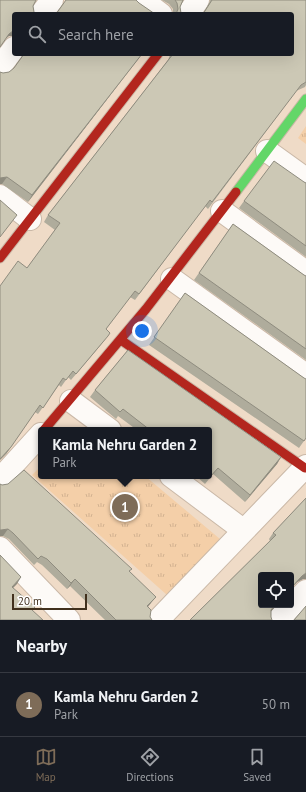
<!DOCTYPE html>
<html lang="en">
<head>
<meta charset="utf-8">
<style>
	:root { --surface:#171b24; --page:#242831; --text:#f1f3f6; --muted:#9ea1a6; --line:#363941; --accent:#7e6c58 }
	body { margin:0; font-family:"PT Sans",sans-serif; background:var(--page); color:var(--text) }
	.controls { position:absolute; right:12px; bottom:12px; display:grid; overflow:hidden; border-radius:4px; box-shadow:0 4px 16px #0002 }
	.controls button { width:36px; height:36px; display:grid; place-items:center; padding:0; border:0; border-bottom:1px solid var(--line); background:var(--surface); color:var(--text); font:20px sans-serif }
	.scale { position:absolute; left:12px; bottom:10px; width:75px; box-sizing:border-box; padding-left:4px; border:2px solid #41301d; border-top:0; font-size:11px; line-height:14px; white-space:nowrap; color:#41301d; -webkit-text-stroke:3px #fff; paint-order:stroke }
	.you { position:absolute; left:142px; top:331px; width:14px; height:14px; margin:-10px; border:3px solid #fff; border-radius:50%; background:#1a73e8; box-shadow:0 0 0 6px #1a73e833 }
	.badge { display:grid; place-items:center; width:26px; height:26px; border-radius:50%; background:var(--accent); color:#fff; font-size:13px; font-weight:700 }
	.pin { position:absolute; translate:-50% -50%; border:2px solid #fff; box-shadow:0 1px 4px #0006 }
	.popup { position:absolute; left:38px; top:427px; width:174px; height:52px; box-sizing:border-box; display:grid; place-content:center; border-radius:4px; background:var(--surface); filter:drop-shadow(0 1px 3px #0005); font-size:13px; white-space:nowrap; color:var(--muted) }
	.popup b { font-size:15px; color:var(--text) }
	.popup::after { content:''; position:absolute; left:50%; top:100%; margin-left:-8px; border:8px solid transparent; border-top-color:var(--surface) }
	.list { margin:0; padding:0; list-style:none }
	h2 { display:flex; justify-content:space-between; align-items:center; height:52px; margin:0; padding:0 16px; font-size:17px }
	h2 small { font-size:13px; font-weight:400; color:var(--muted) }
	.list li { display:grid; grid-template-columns:26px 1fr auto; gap:12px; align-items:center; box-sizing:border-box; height:64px; padding:0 16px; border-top:1px solid var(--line) }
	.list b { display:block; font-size:15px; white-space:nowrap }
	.list p { margin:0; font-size:13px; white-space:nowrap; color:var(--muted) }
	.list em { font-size:13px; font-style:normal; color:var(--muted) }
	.icon { flex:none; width:22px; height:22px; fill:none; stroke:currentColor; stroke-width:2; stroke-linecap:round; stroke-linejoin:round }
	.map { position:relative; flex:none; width:306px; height:620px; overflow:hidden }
	.search { position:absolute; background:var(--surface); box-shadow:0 4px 16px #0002; left:12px; right:12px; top:12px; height:44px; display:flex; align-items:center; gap:10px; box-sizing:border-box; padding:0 14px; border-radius:4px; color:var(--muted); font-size:15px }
	.sheet { height:116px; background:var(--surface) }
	nav { display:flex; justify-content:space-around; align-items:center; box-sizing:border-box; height:56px; border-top:1px solid var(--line); background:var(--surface); font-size:11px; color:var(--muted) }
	nav a { display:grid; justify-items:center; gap:2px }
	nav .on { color:var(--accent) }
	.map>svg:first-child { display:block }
	.park { fill:url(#park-tufts) }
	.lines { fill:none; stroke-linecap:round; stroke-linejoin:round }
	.street-casing { stroke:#cab8a7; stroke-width:24 }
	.fast-casing { stroke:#cab8a7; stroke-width:11 }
	.jam-casing { stroke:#cab8a7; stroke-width:11 }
	.street { stroke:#fdfaf7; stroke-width:22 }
	.fast { stroke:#63d668; stroke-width:9 }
	.jam { stroke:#b3261e; stroke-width:9 }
	.wall { fill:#afac9c }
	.shaded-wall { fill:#8f8c7f }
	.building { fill:#ccc8b5; stroke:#8f8c7f }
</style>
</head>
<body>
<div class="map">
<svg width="306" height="620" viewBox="0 0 306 620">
	<defs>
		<pattern id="park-tufts" width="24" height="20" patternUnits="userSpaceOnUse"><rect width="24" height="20" fill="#f4cfa8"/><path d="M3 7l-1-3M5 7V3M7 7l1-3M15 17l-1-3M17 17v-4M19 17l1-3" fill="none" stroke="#d2b290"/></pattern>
	</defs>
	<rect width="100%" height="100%" fill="#efdbc7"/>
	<path class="park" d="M306,126V144L298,138Z
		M41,466V476H145L220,539L167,595L32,475Z"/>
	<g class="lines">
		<g class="street-casing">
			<path id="street" d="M142,0L161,14
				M41,14L52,0
				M188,14L198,0
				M0,67L14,48
				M267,151L306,179
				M0,196L30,219
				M222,211L306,272
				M172,279L306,375
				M71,401L110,430
				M171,476L243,530
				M0,479L41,434
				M0,548L69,620
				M158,620L306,466
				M278,620L306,591"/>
		</g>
		<g class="fast-casing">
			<path id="fast" d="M236,192L306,99"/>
		</g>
		<g class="jam-casing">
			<path id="jam" d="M0,258L158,54
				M121,340L305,468
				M44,430L146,309L236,192"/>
		</g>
		<use href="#street" class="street"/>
		<use href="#fast" class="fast"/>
		<use href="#jam" class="jam"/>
	</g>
	<path class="wall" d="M162,0H183L182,2L180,7L181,13L182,14H173V9L169,4Z
		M210,0H306V85L305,87L296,91L208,209L205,206L135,300L130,297L106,329L103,342L71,380L68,377L61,387L59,385L38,414L35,412L6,454L27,268L55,230L44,222L48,215L168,60L170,55V54H292V14H203L210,1Z
		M142,54L28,202L2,184H0V72L3,73Z
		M304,182L306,183V257L239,208L244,201Z
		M233,224L304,275L306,276V360L194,280Z
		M185,293L304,378L306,438L299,448L149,345Z
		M128,350L281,457L277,464L245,502L213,474L205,484L196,476H209V430H137L118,416L116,419L90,397L95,390Z
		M0,484L130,572L151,603L148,607L150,617L152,620H105L70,586L67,589L42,565L37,562L34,565L9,539L3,536H0Z
		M306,498V579H303L297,582L190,620L270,541L269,539L273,533Z"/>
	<path class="shaded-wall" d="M14,30V36H9L4,40L9,34Z
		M142,54L28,202L32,195Z
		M7,177L2,184H0V178Z
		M110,333L103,342L71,380L76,374Z
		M11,447L6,454L0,460V459Z
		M281,457L277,464L245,502L250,495Z
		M8,529L3,536H0V530H1Z
		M306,573V579H303L297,582L291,589V588L302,576Z
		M21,577L17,584L8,593L12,587Z
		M75,579L70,586L67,589L71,583Z
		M156,597L151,603L142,613L147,606Z
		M275,605H277L266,617L271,610Z"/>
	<path class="building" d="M0,0H36L33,6L34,12L35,14H14V30L9,34L0,47Z
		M66,0H136L139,3L155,14H56Z
		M175,0H183L180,7L181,13L182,14H176L178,9L177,3Z
		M212,0H306V82L301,85L212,202L210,200L139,294L135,291L106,329L110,333L108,336L76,374L73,371L66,380L63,378L43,408L40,405L11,447L0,459V286L18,261L27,268L60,223L48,215L173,54H292V14H203Z
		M24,54H142L32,195L7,177L0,178V72L3,73L9,72L14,68Z
		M274,161L304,182L306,183V246L244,201Z
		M0,200L17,215L0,237Z
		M233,224L304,275L306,276V349L199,273Z
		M185,293L304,378L306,379V438L304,441L154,337Z
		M128,350L281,457L250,495L218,468L210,477L208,476H209V430H150L123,409L120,412L95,390Z
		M24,470L132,569L129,571L156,597L147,606L151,610L150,617L152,620H116L75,579L71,583L47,559L41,556L38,559L13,533L8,529L1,530H0V484L2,485L8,484Z
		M306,498V573L302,576L291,588V575H261V605H275L271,610V617L272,620H190L276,535L273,533Z
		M0,555L21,577L12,587L35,607L32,610L43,620H0Z
		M306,606V620H294Z"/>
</svg>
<div class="controls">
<button><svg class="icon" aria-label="locate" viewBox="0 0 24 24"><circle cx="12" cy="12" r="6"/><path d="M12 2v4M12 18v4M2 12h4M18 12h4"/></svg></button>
</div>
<div class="scale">20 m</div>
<div class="you"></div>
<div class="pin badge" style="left:125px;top:507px">1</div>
<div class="popup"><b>Kamla Nehru Garden 2</b>Park</div>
<div class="search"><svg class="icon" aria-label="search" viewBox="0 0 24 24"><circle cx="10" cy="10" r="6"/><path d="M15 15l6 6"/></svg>Search here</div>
</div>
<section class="sheet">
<h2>Nearby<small></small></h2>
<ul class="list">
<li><span class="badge">1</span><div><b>Kamla Nehru Garden 2</b><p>Park</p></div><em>50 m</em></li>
</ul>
</section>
<nav>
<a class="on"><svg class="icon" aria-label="map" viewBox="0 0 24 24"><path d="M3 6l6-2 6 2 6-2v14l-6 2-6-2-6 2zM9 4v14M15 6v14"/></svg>Map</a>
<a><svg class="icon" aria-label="directions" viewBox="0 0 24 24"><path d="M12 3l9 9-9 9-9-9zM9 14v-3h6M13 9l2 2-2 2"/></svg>Directions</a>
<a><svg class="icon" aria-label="saved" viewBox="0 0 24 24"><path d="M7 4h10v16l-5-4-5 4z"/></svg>Saved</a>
</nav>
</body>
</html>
